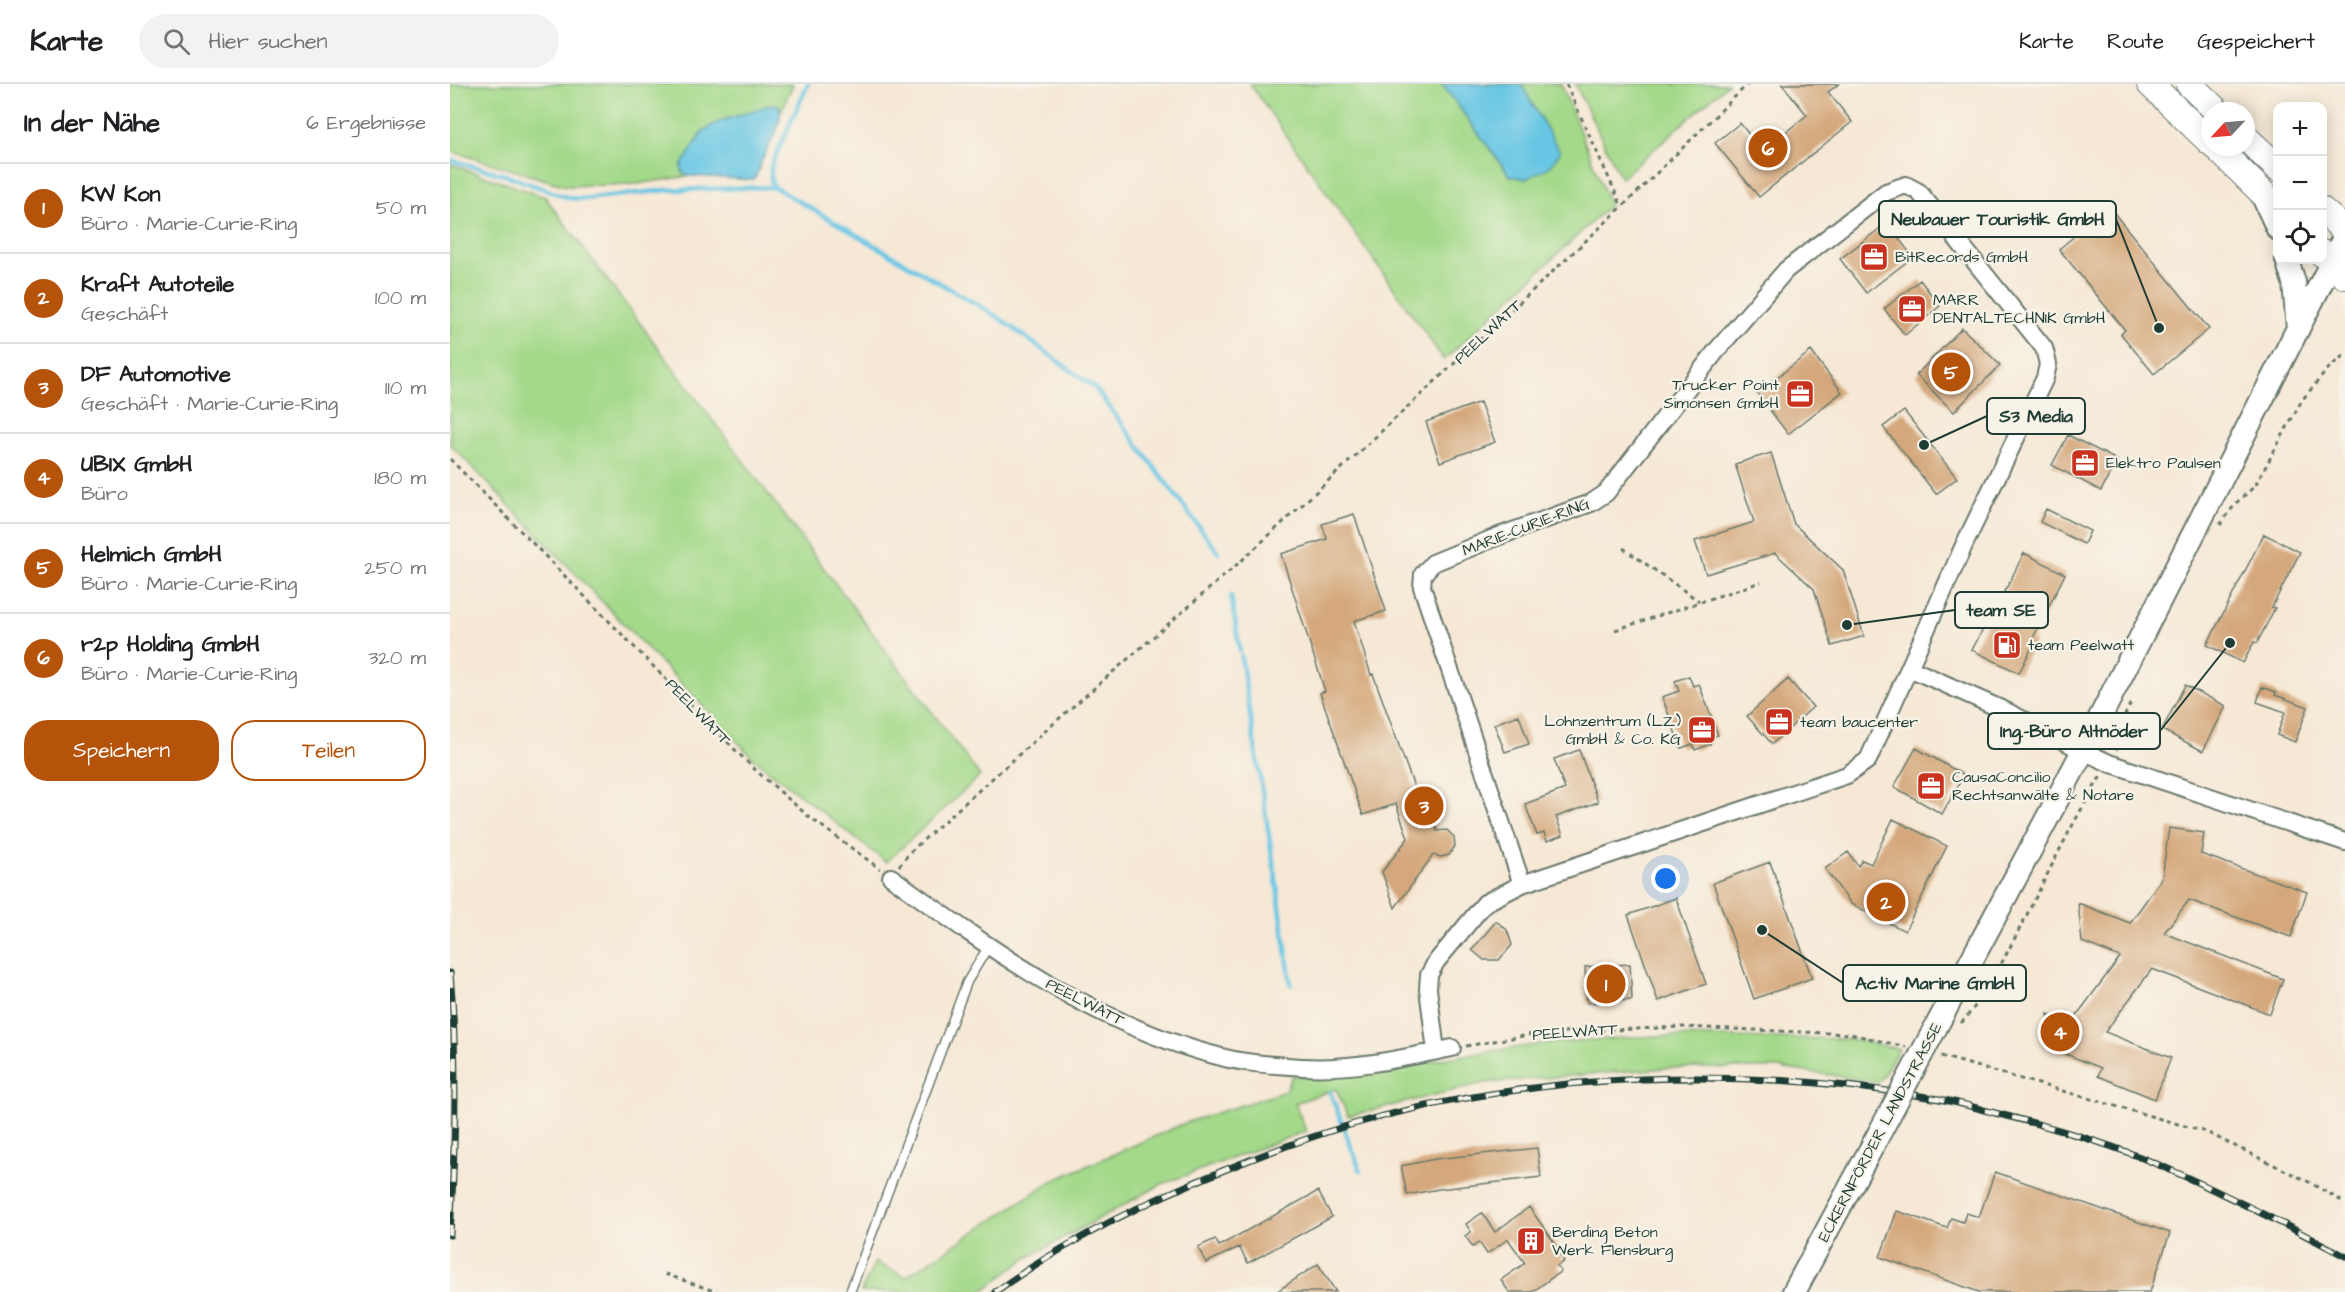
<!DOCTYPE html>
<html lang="de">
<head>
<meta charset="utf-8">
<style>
	:root { --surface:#fff; --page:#f2f2f2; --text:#202124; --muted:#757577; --line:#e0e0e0; --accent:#b45309 }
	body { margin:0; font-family:"Architects Daughter",sans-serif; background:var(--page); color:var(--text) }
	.controls { position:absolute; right:18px; top:18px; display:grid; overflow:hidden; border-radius:12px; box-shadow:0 3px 15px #0003 }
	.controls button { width:54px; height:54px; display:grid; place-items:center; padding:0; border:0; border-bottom:2px solid var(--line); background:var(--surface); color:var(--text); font:30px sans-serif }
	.compass { position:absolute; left:1751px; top:18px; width:54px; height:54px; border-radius:50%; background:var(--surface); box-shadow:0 3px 15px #0003; rotate:244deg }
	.you { position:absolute; left:1216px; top:795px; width:21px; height:21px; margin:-15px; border:4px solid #fff; border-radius:50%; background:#1a73e8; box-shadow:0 0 0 9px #1a73e833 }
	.badge { display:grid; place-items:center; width:39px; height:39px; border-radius:50%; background:var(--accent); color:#fff; font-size:20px; font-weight:700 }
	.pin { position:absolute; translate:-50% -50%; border:3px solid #fff; box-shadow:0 2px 6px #0006 }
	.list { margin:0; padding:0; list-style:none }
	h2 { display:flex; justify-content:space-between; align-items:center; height:78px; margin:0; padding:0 24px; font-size:26px }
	h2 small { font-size:20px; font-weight:400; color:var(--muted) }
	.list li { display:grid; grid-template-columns:39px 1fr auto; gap:18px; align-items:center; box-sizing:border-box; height:90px; padding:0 24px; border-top:2px solid var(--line) }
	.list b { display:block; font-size:22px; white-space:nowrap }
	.list p { margin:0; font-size:20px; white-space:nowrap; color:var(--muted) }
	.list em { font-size:20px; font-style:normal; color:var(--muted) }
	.actions { display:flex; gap:12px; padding:18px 24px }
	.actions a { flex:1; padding:14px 0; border:2px solid var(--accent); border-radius:24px; text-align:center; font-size:21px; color:var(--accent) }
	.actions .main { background:var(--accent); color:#fff }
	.icon { flex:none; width:33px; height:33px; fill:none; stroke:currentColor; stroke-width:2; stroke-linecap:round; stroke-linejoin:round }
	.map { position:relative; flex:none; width:1895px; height:1208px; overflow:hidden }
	header { display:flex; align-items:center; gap:36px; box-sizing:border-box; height:84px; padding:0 30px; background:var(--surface); border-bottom:2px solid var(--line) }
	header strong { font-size:28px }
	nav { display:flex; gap:33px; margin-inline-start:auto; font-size:21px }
	.search { width:420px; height:54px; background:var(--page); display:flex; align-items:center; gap:15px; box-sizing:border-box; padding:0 21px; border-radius:33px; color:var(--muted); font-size:22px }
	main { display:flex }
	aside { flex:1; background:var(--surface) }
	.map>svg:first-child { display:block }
	.green { fill:#a3d989; stroke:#618b5e; stroke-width:1.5 }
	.water { fill:#66c6e4; stroke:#42828c; stroke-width:1.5 }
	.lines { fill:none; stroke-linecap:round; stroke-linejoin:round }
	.stream { stroke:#66c6e4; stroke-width:4.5 }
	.building { fill:#d4a87b }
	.lane-casing { stroke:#6a796c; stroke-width:11 }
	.street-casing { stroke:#6a796c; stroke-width:20 }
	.secondary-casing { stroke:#6a796c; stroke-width:26 }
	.primary-casing { stroke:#6a796c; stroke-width:28 }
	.path { stroke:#6a796c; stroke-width:3; stroke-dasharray:4.5 4.5; stroke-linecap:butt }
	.lane { stroke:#fff; stroke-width:8 }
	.street { stroke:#fff; stroke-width:16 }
	.secondary { stroke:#fff; stroke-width:22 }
	.primary { stroke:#fff; stroke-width:26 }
	.rail-casing { stroke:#1f3d34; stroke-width:7 }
	.rail { stroke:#f7f3e8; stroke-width:4.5; stroke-dasharray:14; stroke-linecap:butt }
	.secondary-bridge-casing { stroke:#6a796c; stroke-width:26; stroke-linecap:butt }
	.secondary-bridge { stroke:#fff; stroke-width:22 }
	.labels { text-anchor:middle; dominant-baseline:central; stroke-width:4.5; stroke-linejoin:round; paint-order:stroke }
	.poi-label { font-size:16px; fill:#1f3d34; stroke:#f7f3e8; text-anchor:start }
	.street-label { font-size:16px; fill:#1f3d34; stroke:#f7f3e8 }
	.leader { fill:none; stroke:#1f3d34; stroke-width:2 }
	.callout-dot { fill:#1f3d34; stroke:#f7f3e8; stroke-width:2 }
	.callout { fill:#f7f3e8; stroke:#1f3d34; stroke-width:2 }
	.callout-label { font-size:18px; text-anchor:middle; font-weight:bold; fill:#1f3d34 }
</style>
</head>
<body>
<header>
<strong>Karte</strong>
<div class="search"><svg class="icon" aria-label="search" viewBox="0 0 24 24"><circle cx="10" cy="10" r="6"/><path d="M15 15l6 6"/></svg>Hier suchen</div>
<nav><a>Karte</a><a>Route</a><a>Gespeichert</a></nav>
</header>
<main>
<aside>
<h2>In der Nähe<small>6 Ergebnisse</small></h2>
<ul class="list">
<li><span class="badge">1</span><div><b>KW Kon</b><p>Büro · Marie-Curie-Ring</p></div><em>50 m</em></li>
<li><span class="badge">2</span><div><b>Kraft Autoteile</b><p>Geschäft</p></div><em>100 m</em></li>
<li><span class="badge">3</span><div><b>DF Automotive</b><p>Geschäft · Marie-Curie-Ring</p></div><em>110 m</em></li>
<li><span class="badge">4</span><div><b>UBIX GmbH</b><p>Büro</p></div><em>180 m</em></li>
<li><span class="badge">5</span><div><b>Helmich GmbH</b><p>Büro · Marie-Curie-Ring</p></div><em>250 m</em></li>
<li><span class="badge">6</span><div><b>r2p Holding GmbH</b><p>Büro · Marie-Curie-Ring</p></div><em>320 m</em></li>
</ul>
<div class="actions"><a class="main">Speichern</a><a>Teilen</a></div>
</aside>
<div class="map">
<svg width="1895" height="1208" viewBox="0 0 1895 1208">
	<rect width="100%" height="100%" fill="#f7f3e8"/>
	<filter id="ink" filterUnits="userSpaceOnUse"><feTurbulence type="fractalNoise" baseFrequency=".0167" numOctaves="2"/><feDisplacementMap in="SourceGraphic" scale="12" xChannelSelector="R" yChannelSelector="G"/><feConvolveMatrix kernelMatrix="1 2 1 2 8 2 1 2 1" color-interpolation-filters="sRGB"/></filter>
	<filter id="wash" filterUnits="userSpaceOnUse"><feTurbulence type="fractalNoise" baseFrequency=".008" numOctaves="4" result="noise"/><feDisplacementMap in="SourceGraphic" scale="24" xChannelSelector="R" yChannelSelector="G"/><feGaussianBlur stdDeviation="1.35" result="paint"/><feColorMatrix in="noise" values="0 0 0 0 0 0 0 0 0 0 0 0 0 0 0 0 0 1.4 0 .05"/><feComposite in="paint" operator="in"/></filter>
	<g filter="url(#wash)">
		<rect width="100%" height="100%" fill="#f6e8d5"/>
		<path class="green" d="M0,0H343L331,28L329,21L268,38L233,89L239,92L187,100L116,102L0,67Z
			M800,0H992L1060,92L1110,68L1071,0H1111L1160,121L994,276Z
			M1125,0H1278L1171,94Z
			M0,80L95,113L530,692L436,778L304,675L0,360Z
			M1204,952L1401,955L1449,965L1429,998L1329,984H1217L1034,999L898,1032L886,1005L845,1019L856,1047L712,1100L575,1175L531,1208H411L425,1178L456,1193L600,1098L735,1039L836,1007L842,992L926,985L1097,959Z"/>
		<path class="water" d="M992,0H1071L1110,68L1101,82L1076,95L1060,92Z
			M322,20L329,21C335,39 320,58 313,74C309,82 309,90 303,96L239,92L233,89L231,82L253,47L268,38Z"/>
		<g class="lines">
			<path class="stream" d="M0,76L55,91L119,114L133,115L217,106L324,103L545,231L645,304L768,468
				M324,103L321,97V82L358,0
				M781,512L790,567
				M791,572L804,657
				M805,661L824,784
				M825,788L841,901
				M880,1008L910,1086"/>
		</g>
		<g id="blocks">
			<path class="building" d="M1332,0H1389L1378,8L1402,38L1309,113L1265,59L1290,39L1312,67L1357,31Z
				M1659,123L1759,245L1704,290L1671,250L1675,246L1609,165Z
				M1437,139L1463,173L1416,209L1390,175Z
				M1470,196L1490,222L1455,251L1434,225Z
				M1512,244L1550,281L1504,328L1466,291Z
				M1361,267L1392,308L1338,350L1307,309Z
				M1030,318L1045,358L990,378L976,338Z
				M1454,327L1507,394L1486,410L1433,343Z
				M1618,351L1667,376L1651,407L1602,381Z
				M1321,369L1344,440L1393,486L1414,552L1382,562L1364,505L1325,469L1256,490L1245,457L1304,438L1285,380Z
				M1596,425L1640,447L1634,460L1590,438Z
				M904,430L936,527L904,537L921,591L923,590L967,711L974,709L987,747L997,746L1004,753L1005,762L999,771L991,773L983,771L945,824L932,788L958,754L946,720L913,731L870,609L875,607L831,470L877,455L872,440Z
				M1814,450L1850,468L1822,523L1825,524L1807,559L1804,558L1793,579L1757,561Z
				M1574,469L1615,490L1582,556L1585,557L1569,589L1522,566L1539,534L1541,535Z
				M1239,592L1243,602L1249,600L1268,651L1258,654L1260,660L1245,666L1243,660L1231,664L1212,613L1229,607L1225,597Z
				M1338,595L1363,623L1322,660L1297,632Z
				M1735,601L1776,622L1753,667L1712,646Z
				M1812,603L1826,608L1825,611L1858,623L1845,658L1827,651L1835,628L1807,618Z
				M1069,631L1079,660L1055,668L1044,640Z
				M1466,664L1514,691L1492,730L1444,703Z
				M1129,666L1148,718L1106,733L1113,751L1097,757L1094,749L1087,751L1075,720L1115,705L1104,675Z
				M1443,735L1497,762L1455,847L1401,820L1375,785L1398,768L1408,782L1412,776L1421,780Z
				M1719,744L1754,749L1751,770L1857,808L1841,853L1739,816L1714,849L1833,895L1820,930L1702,885L1655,948L1721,974L1705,1015L1648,992L1651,984L1603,965L1598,930L1621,939L1670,873L1632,858L1628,819L1680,839L1712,794Z
				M1320,778L1362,894L1304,915L1263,799Z
				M1226,814L1256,900L1208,917L1178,831Z
				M1046,837L1057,846L1062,861L1049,876H1034L1022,866Z
				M1180,880L1182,916L1137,919L1135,883Z
				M1087,1064L1091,1093L989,1105L957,1111L951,1082L985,1075Z
				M1545,1088L1720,1149L1700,1208H1529L1430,1173L1447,1127L1497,1144L1501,1134L1513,1138L1516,1129L1529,1133Z
				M868,1107L882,1133L798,1179L789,1163L756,1179L748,1163L765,1155L769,1162Z
				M1079,1123L1112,1169L1110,1170L1114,1177L1107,1182L1111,1187L1082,1208H1059L1051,1196L1075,1179L1058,1155L1037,1170L1029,1158L1023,1163L1015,1152L1021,1148L1016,1140L1032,1129L1045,1148Z
				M868,1180L886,1208H826Z"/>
		</g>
	</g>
	<g filter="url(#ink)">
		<use href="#blocks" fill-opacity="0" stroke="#6a796c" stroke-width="1.5"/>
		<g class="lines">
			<g class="lane-casing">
				<path id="lane" d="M400,1208L517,898L538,863"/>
			</g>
			<g class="street-casing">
				<path id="street" d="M1459,584L1560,629L1633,667L1659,679L1895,758
					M441,793C543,867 647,942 771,973C797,980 826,981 853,983C902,986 954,974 1002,964
					M986,967L978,905L979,891L986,878L1035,819L1072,800L1397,691L1418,676L1515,459L1595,294L1598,280L1594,264L1469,108L1456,101L1436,108L1336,186L1267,266L1156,409L1141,419L1049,452L983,479L973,490L972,503L1072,800"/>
			</g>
			<g class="secondary-casing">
				<path id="secondary" d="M1811,108L1828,145
					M1837,176L1844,198L1848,245
					M1471,971L1633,667L1895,152
					M1344,1208L1431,1046"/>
			</g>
			<g class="primary-casing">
				<path id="primary" d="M1700,0L1760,58
					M1739,0L1767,27
					M1796,54L1828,84
					M1766,63L1828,124
					M1872,126L1895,147
					M1872,169L1895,192"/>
			</g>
			<path class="path" d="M1116,0L1172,123
				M0,375L302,683L358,732L430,785
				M1770,441L1786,419L1805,402L1852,316L1878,285L1895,270
				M1173,464L1249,517
				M1165,546L1311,498
				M1666,666L1669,661L1670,642L1682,616
				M449,782L461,767L612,632L790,478L904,373L1172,123L1298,0
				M1511,939C1537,911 1553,876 1571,842C1597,792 1621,740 1651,692
				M1016,962L1090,949L1233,943L1401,950L1456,963
				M1491,972L1756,1048L1859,1098L1895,1119
				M215,1190L267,1208"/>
			<use href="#lane" class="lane"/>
			<use href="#street" class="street"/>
			<use href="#secondary" class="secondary"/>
			<use href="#primary" class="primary"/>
			<g class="rail-casing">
				<path id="rail" d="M0,889C8,976 5,1064 0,1151
					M545,1208C615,1158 692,1119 772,1087C814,1070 856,1054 900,1041C1090,987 1295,981 1489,1015C1508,1018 1526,1024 1545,1029C1597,1042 1652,1057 1702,1078C1768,1106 1832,1139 1895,1172"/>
			</g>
			<use href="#rail" class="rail"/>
			<g class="secondary-bridge-casing">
				<path id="secondary-bridge" d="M1431,1046L1471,971"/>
			</g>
			<use href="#secondary-bridge" class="secondary-bridge"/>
		</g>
	</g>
	<defs>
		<g id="office-square" transform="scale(1.5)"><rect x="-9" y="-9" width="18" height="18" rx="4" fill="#c8321e" stroke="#f7f3e8"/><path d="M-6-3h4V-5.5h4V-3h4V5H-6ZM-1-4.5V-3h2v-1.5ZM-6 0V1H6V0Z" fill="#fff"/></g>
		<g id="fuel-square" transform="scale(1.5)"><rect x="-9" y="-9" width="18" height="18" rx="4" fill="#c8321e" stroke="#f7f3e8"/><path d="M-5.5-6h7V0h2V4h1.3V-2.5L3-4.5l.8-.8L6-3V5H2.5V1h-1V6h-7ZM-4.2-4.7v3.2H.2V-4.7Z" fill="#fff"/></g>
		<g id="building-square" transform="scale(1.5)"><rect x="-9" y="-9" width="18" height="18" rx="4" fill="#c8321e" stroke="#f7f3e8"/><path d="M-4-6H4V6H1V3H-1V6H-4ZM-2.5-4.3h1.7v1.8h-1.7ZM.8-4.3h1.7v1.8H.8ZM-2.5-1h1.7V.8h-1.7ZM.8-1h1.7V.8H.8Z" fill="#fff"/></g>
	</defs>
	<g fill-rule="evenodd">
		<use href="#office-square" x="1424" y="173"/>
		<use href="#office-square" x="1462" y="225"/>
		<use href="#office-square" x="1350" y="310"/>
		<use href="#office-square" x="1635" y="379"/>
		<use href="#fuel-square" x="1557" y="561"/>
		<use href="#office-square" x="1329" y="638"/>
		<use href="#office-square" x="1252" y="646"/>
		<use href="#office-square" x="1481" y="702"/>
		<use href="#building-square" x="1081" y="1157"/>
	</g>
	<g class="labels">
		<g class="poi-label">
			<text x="1445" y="173">BitRecords GmbH</text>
			<text x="1483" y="216">MARR<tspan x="1483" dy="18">DENTALTECHNIK GmbH</tspan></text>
			<text x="1329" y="301" text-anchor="end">Trucker Point<tspan x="1329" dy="18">Simonsen GmbH</tspan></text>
			<text x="1656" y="379">Elektro Paulsen</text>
			<text x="1578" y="561">team Peelwatt</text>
			<text x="1231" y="637" text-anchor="end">Lohnzentrum (LZ)<tspan x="1231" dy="18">GmbH &amp; Co. KG</tspan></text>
			<text x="1350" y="638">team baucenter</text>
			<text x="1502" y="693">CausaConcilio<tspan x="1502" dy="18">Rechtsanwälte &amp; Notare</tspan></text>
			<text x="1102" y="1148">Berding Beton<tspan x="1102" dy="18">Werk Flensburg</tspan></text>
		</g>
		<g class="street-label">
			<text transform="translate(1038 248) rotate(-43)">PEELWATT</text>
			<text transform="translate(1076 443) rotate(-21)">MARIE-CURIE-RING</text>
			<text transform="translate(248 628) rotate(46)">PEELWATT</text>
			<text transform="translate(635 918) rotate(27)">PEELWATT</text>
			<text transform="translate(1125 948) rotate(-4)">PEELWATT</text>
			<text transform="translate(1430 1048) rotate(-62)">ECKERNFÖRDER LANDSTRASSE</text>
		</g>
	</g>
	<path class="leader" d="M1709 244L1666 135M1474 361L1537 332M1397 541L1505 526M1780 559L1710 647M1312 846L1393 899"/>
	<g class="callout-dot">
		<circle cx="1709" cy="244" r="6"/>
		<circle cx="1474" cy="361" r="6"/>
		<circle cx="1397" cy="541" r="6"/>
		<circle cx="1780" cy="559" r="6"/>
		<circle cx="1312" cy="846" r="6"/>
	</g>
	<g class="callout">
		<rect x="1429" y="117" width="237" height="36" rx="6"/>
		<rect x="1537" y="314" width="98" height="36" rx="6"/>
		<rect x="1505" y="508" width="93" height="36" rx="6"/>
		<rect x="1538" y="629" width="172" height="36" rx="6"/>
		<rect x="1393" y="881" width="183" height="36" rx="6"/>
	</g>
	<g class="callout-label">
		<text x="1548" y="141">Neubauer Touristik GmbH</text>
		<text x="1586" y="338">S3 Media</text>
		<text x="1551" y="532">team SE</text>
		<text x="1624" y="653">Ing.-Büro Altnöder</text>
		<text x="1485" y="905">Activ Marine GmbH</text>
	</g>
</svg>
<div class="controls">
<button>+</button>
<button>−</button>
<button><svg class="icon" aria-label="locate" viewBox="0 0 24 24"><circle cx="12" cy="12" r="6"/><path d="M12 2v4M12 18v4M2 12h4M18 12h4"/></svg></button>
</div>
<svg class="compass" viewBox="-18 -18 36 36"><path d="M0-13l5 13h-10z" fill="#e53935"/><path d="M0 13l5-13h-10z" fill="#757577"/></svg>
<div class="you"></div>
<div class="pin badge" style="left:1156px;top:900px">1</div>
<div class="pin badge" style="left:1436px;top:818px">2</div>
<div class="pin badge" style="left:974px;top:722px">3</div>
<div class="pin badge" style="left:1610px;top:948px">4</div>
<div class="pin badge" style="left:1501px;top:288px">5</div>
<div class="pin badge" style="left:1318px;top:64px">6</div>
</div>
</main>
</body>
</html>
